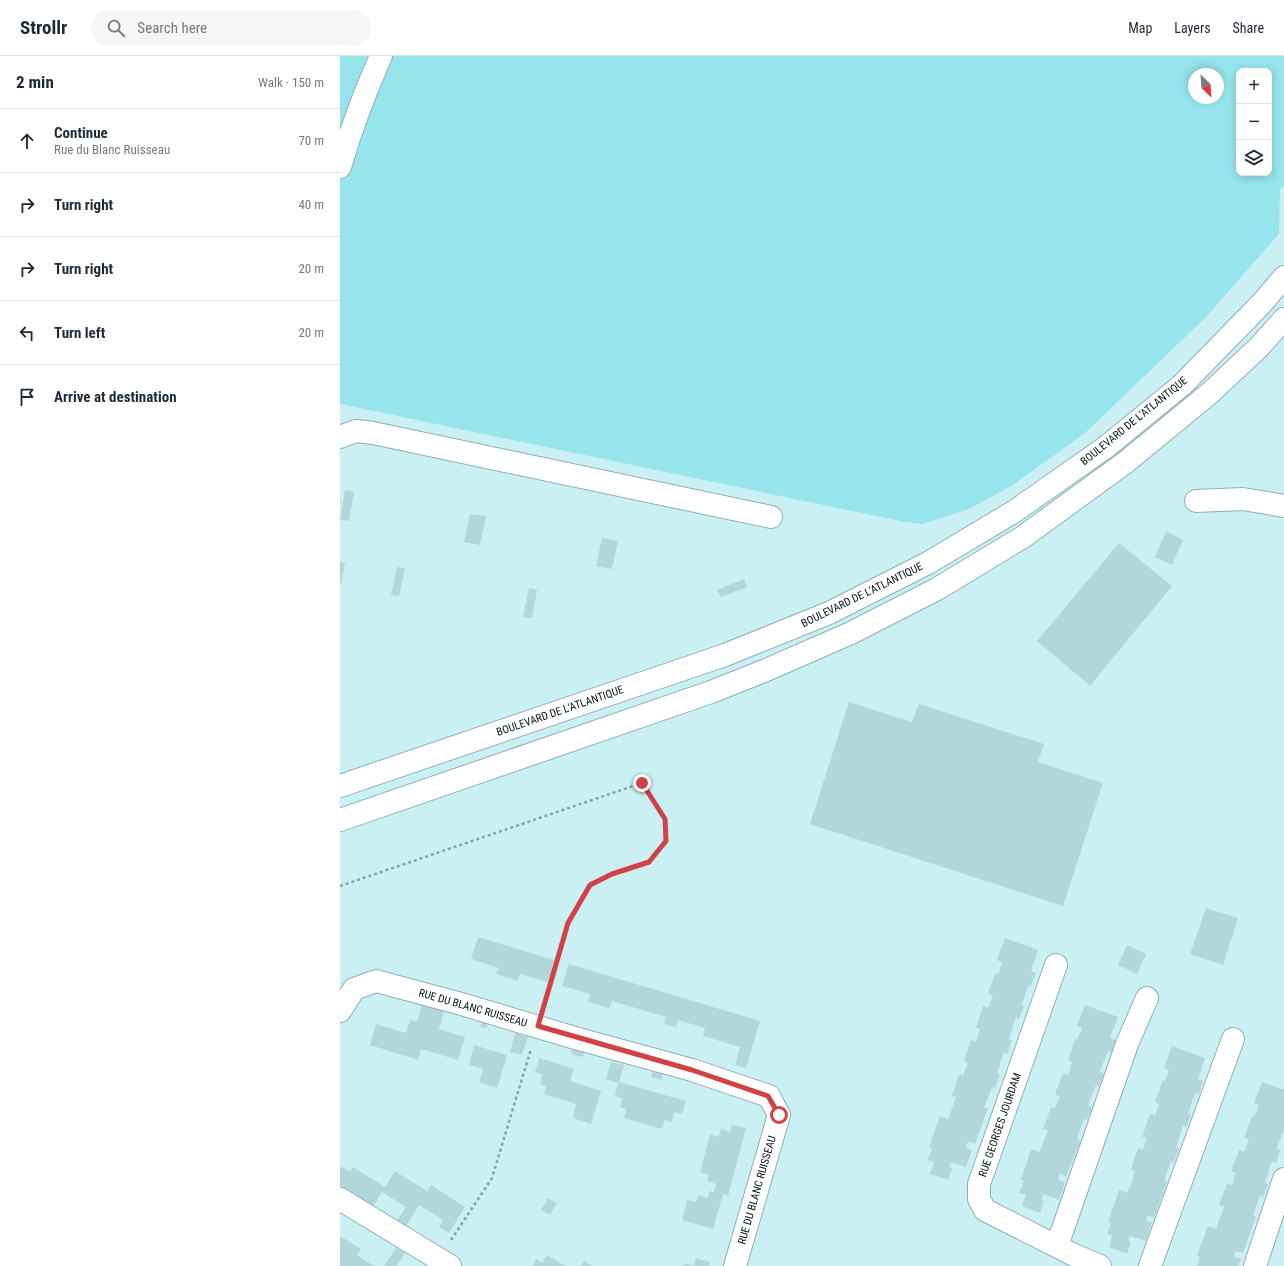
<!DOCTYPE html>
<html lang="en">
<head>
<meta charset="utf-8">
<style>
	:root { --surface:#fff; --page:#f6f6f7; --text:#1f2937; --muted:#747a83; --line:#e0e1e3 }
	body { margin:0; font-family:"Roboto Condensed",sans-serif; background:var(--page); color:var(--text) }
	.controls { position:absolute; right:12px; top:12px; display:grid; overflow:hidden; border-radius:8px; box-shadow:0 2px 10px #0003 }
	.controls button { width:36px; height:36px; display:grid; place-items:center; padding:0; border:0; border-bottom:1px solid var(--line); background:var(--surface); color:var(--text); font:20px sans-serif }
	.compass { position:absolute; left:848px; top:12px; width:36px; height:36px; border-radius:50%; background:var(--surface); box-shadow:0 2px 10px #0003; rotate:155deg }
	.stop { position:absolute; width:12px; height:12px; margin:-9px; border:3px solid #d14145; border-radius:50%; background:#fff }
	.stop.end { background:#d14145; border-color:#fff; box-shadow:0 1px 4px #0008 }
	.list { margin:0; padding:0; list-style:none }
	h2 { display:flex; justify-content:space-between; align-items:center; height:52px; margin:0; padding:0 16px; font-size:17px }
	h2 small { font-size:13px; font-weight:400; color:var(--muted) }
	.list li { display:grid; grid-template-columns:26px 1fr auto; gap:12px; align-items:center; box-sizing:border-box; height:64px; padding:0 16px; border-top:1px solid var(--line) }
	.list b { display:block; font-size:15px; white-space:nowrap }
	.list p { margin:0; font-size:13px; white-space:nowrap; color:var(--muted) }
	.list em { font-size:13px; font-style:normal; color:var(--muted) }
	.icon { flex:none; width:22px; height:22px; fill:none; stroke:currentColor; stroke-width:2; stroke-linecap:round; stroke-linejoin:round }
	.map { position:relative; flex:none; width:944px; height:1210px; overflow:hidden }
	header { display:flex; align-items:center; gap:24px; box-sizing:border-box; height:56px; padding:0 20px; background:var(--surface); border-bottom:1px solid var(--line) }
	header strong { font-size:19px }
	nav { display:flex; gap:22px; margin-inline-start:auto; font-size:14px }
	.search { width:280px; height:36px; background:var(--page); display:flex; align-items:center; gap:10px; box-sizing:border-box; padding:0 14px; border-radius:22px; color:var(--muted); font-size:15px }
	main { display:flex }
	aside { flex:1; background:var(--surface) }
	.map>svg:first-child { display:block }
	.green { fill:#96e5ec; fill-rule:evenodd }
	.building { fill:#b2d6da }
	.lines { fill:none; stroke-linecap:round; stroke-linejoin:round }
	.minor-casing { stroke:#8db0b4; stroke-width:24 }
	.major-casing { stroke:#8db0b4; stroke-width:24 }
	.path { stroke:#86a2a5; stroke-width:2.5; stroke-dasharray:3 3; stroke-linecap:butt }
	.minor { stroke:#fff; stroke-width:22 }
	.major { stroke:#fff; stroke-width:22 }
	.route { stroke:#d14145; stroke-width:5 }
	.labels { text-anchor:middle; dominant-baseline:central; stroke-width:3; stroke-linejoin:round; paint-order:stroke }
	.street-label { font-size:11px; fill:#061314; stroke:#fff }
</style>
</head>
<body>
<header>
<strong>Strollr</strong>
<div class="search"><svg class="icon" aria-label="search" viewBox="0 0 24 24"><circle cx="10" cy="10" r="6"/><path d="M15 15l6 6"/></svg>Search here</div>
<nav><a>Map</a><a>Layers</a><a>Share</a></nav>
</header>
<main>
<aside>
<h2>2 min<small>Walk · 150 m</small></h2>
<ul class="list">
<li><svg class="icon" aria-label="ahead" viewBox="0 0 24 24"><path d="M12 20V5M6 11l6-6 6 6"/></svg><div><b>Continue</b><p>Rue du Blanc Ruisseau</p></div><em>70 m</em></li>
<li><svg class="icon" aria-label="right" viewBox="0 0 24 24"><path d="M7 20v-9h11M14 6l5 5-5 5"/></svg><div><b>Turn right</b></div><em>40 m</em></li>
<li><svg class="icon" aria-label="right" viewBox="0 0 24 24"><path d="M7 20v-9h11M14 6l5 5-5 5"/></svg><div><b>Turn right</b></div><em>20 m</em></li>
<li><svg class="icon" aria-label="left" viewBox="0 0 24 24"><path d="M17 20v-9H6M10 6l-5 5 5 5"/></svg><div><b>Turn left</b></div><em>20 m</em></li>
<li><svg class="icon" aria-label="arrive" viewBox="0 0 24 24"><path d="M6 21V4h12l-3 4 3 4H6"/></svg><div><b>Arrive at destination</b></div></li>
</ul>
</aside>
<div class="map">
<svg width="944" height="1210" viewBox="0 0 944 1210">
	<rect width="100%" height="100%" fill="#cbf0f4"/>
	<path class="green" d="M0,0H944V129L940,134L939,178L866,261L744,378L673,429L629,453L582,468L560,465L0,348ZM899,15H929V117H899ZM854,18H878V42H854Z"/>
	<path class="building" d="M5,434L14,436L9,465L0,464Z
		M130,458L146,460L140,489L124,486Z
		M826,475L843,484L832,509L815,501Z
		M262,482L278,485L272,513L256,510Z
		M779,487L832,530L750,630L697,585Z
		M0,506L5,507L1,528H0Z
		M57,511L65,512L59,540L51,539Z
		M404,523L407,531L381,541L377,534Z
		M189,532L197,534L192,562L183,561Z
		M509,646L572,666L579,648L704,688L698,706L763,727L723,850L470,768Z
		M866,852L898,862L883,909L850,898Z
		M138,881L214,904L208,926L180,918L178,925L156,918L159,912L131,903Z
		M665,882L698,894L691,915L696,917L691,930L689,929L681,949L684,950L679,963L676,962L671,976L669,983L672,984L667,998L664,996L657,1017L660,1018L655,1032L652,1031L644,1052H648L635,1088L628,1085L626,1091L632,1094L626,1111L611,1106L609,1111L612,1112L608,1124L590,1118L594,1106L588,1104L592,1092L589,1091L600,1060L608,1063L616,1041L612,1040L619,1018L623,1020L628,1007L624,1005L631,984L636,986L640,973L636,972L643,950L648,952L653,940L648,937L655,917L658,918L662,906L657,904Z
		M787,889L806,898L797,918L778,909Z
		M229,908L420,965L406,1012L395,1009L400,991L363,980L365,972L338,964L336,971L324,968L326,961L272,945L269,952L248,946L250,938L222,930Z
		M82,948L104,955L99,973L125,981L118,1004L81,993L78,1004L30,989L36,968L66,977L70,964L77,966Z
		M745,949L778,961L770,982L776,984L771,997L768,995L763,1007L760,1016L764,1017L759,1030L756,1029L748,1050L752,1051L747,1064L744,1063L739,1077L737,1084L740,1085L726,1121L720,1118L718,1124L725,1126L719,1144L703,1138L701,1144L704,1145L700,1157L682,1150L686,1139L679,1137L684,1125L681,1124L691,1093L700,1096L703,1087L708,1074L703,1073L711,1051L715,1052L720,1040L715,1039L723,1017L728,1019L732,1006L728,1005L735,983L737,984L742,972L737,970Z
		M143,963L148,965L146,972L140,971Z
		M175,977L188,981L182,999L170,996Z
		M134,989L167,999L157,1032L139,1026L143,1013L129,1009Z
		M233,990L245,994L243,1001L231,998Z
		M832,990L865,1002L858,1023L863,1025L859,1038L855,1037L848,1058H851L847,1071L843,1070L836,1092H839L834,1106L831,1105L824,1125L827,1126L814,1162L808,1159L806,1165L812,1167L806,1185L790,1180L788,1185L791,1186L787,1198L769,1191L772,1180L767,1178L771,1167L768,1166L779,1134L787,1137L791,1129L795,1115L791,1113L798,1092L803,1094L807,1082L802,1081L810,1058L815,1060L819,1048L815,1046L823,1024L825,1025L829,1014L824,1012Z
		M199,1002L234,1013L230,1025L261,1035L251,1068L233,1062L236,1048L204,1038L206,1030L200,1028L202,1018L195,1016Z
		M271,1006L284,1009L279,1026L346,1045L342,1058L334,1056L332,1066L325,1064L322,1073L284,1062L286,1053L280,1051L282,1042L275,1040L278,1027L266,1023Z
		M313,1014L323,1017L322,1024L311,1021Z
		M922,1026L944,1034V1073L937,1092L940,1094L936,1107L932,1105L925,1126L928,1128L923,1141L920,1140L913,1160L916,1161L903,1197L896,1195L894,1201L901,1203L898,1210H857L860,1201L857,1200L868,1170L876,1173L884,1151L879,1149L887,1128L892,1129L896,1117L891,1115L899,1094L904,1096L909,1083L904,1082L912,1060L914,1061L919,1049L914,1047Z
		M392,1069L406,1072L388,1140L383,1138L373,1173L342,1164L347,1144L356,1146L358,1139L367,1142L370,1135L374,1136L376,1128L367,1125L369,1119L360,1116L370,1078L379,1081L381,1073L390,1076Z
		M0,1110L10,1116L13,1111L45,1131L55,1115L87,1135L91,1129L125,1151L109,1177L99,1171L103,1164L79,1149L65,1172L56,1166L66,1151L42,1136L32,1152L0,1132Z
		M208,1142L217,1147L210,1159L201,1154Z
		M0,1180L21,1193L17,1199L34,1210H0Z
		M56,1192L65,1197L57,1210H44Z
		M207,1199L225,1210H193L196,1203L202,1207Z
		M356,1202L370,1206L369,1210H354Z
		M244,1205L252,1210H241Z
		M345,1207L354,1210H344Z"/>
	<g class="lines">
		<g class="minor-casing">
			<path id="minor" d="M0,111C11,73 25,36 41,0
				M0,381L16,375L33,377L431,461
				M856,445L903,443L944,450
				M716,909L639,1128V1143L645,1154L734,1199L760,1210
				M0,955L14,933L36,925L118,947L235,982L352,1014L429,1040L439,1059L395,1210
				M0,1143L110,1210
				M717,1190L787,988L807,942
				M810,1210L893,983
				M915,1210L944,1123"/>
		</g>
		<g class="major-casing">
			<path id="major" d="M0,730L385,599L489,557L588,507L675,455L766,391L842,329L922,247L944,221
				M0,764L371,636L424,615L511,577L597,533L683,481L786,406L870,337L918,292L944,263"/>
		</g>
		<path class="path" d="M0,830L302,727L325,763L326,785L309,806L272,818L250,829L229,867L204,948
			M111,1184L152,1122L191,993"/>
		<use href="#minor" class="minor"/>
		<use href="#major" class="major"/>
	</g>
	<g class="lines">
		<path class="route" d="M302,727L325,763L326,785L309,806L272,818L250,829L228,867L198,970L352,1014L428,1040L439,1059"/>
	</g>
	<g class="labels">
		<g class="street-label">
			<text transform="translate(794 365) rotate(-39)">BOULEVARD DE L'ATLANTIQUE</text>
			<text transform="translate(522 539) rotate(-26)">BOULEVARD DE L'ATLANTIQUE</text>
			<text transform="translate(220 655) rotate(-19)">BOULEVARD DE L'ATLANTIQUE</text>
			<text transform="translate(133 952) rotate(16)">RUE DU BLANC RUISSEAU</text>
			<text transform="translate(660 1069) rotate(-71)">RUE GEORGES JOURDAM</text>
			<text transform="translate(417 1134) rotate(-74)">RUE DU BLANC RUISSEAU</text>
		</g>
	</g>
</svg>
<div class="controls">
<button>+</button>
<button>−</button>
<button><svg class="icon" aria-label="layers" viewBox="0 0 24 24"><path d="M12 4l9 5-9 5-9-5zM3 14l9 5 9-5"/></svg></button>
</div>
<svg class="compass" viewBox="-18 -18 36 36"><path d="M0-13l5 13h-10z" fill="#e53935"/><path d="M0 13l5-13h-10z" fill="#747a83"/></svg>
<div class="stop" style="left:439px;top:1059px"></div>
<div class="stop end" style="left:302px;top:727px"></div>
</div>
</main>
</body>
</html>
